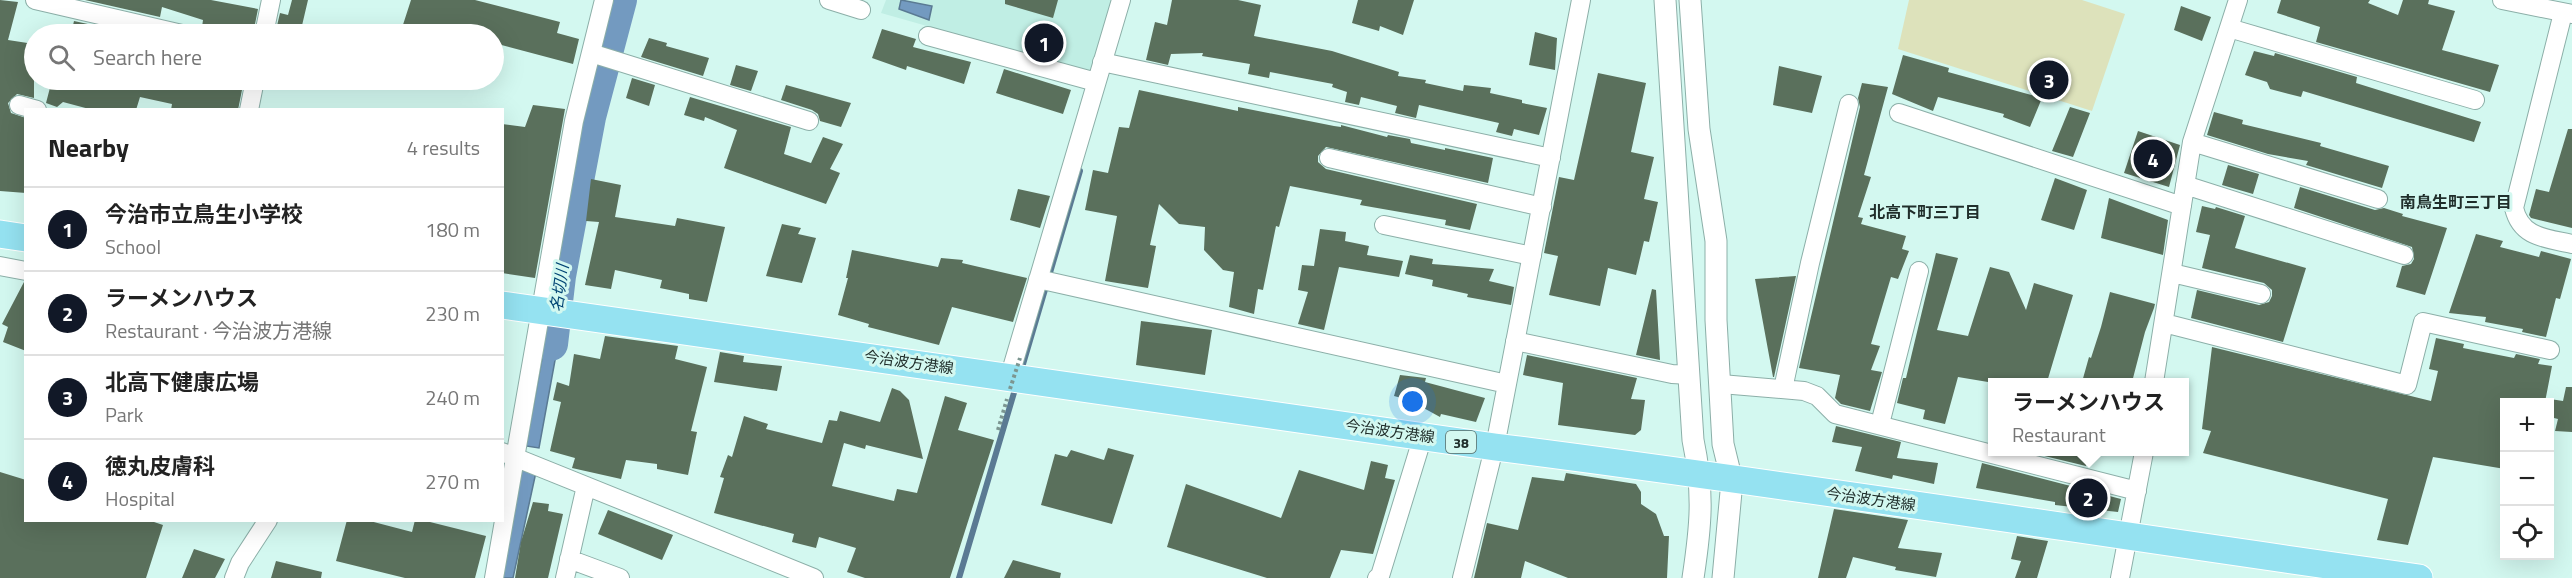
<!DOCTYPE html>
<html lang="en">
<head>
<meta charset="utf-8">
<style>
	:root { --surface:#fff; --page:#f6f6f6; --text:#222; --muted:#767676; --line:#e0e0e0; --accent:#111827 }
	body { margin:0; font-family:"Titillium Web","Noto Sans JP",sans-serif; background:var(--page); color:var(--text) }
	.controls { position:absolute; right:18px; bottom:18px; display:grid; overflow:hidden; border-radius:0px; box-shadow:0 6px 24px #0002 }
	.controls button { width:54px; height:54px; display:grid; place-items:center; padding:0; border:0; border-bottom:2px solid var(--line); background:var(--surface); color:var(--text); font:30px sans-serif }
	.you { position:absolute; left:1413px; top:402px; width:21px; height:21px; margin:-15px; border:4px solid #fff; border-radius:50%; background:#1a73e8; box-shadow:0 0 0 9px #1a73e833 }
	.badge { display:grid; place-items:center; width:39px; height:39px; border-radius:50%; background:var(--accent); color:#fff; font-size:20px; font-weight:700 }
	.pin { position:absolute; translate:-50% -50%; border:3px solid #fff; box-shadow:0 2px 6px #0006 }
	.popup { position:absolute; left:1988px; top:378px; width:201px; height:78px; box-sizing:border-box; display:grid; place-content:center; border-radius:0px; background:var(--surface); filter:drop-shadow(0 2px 4px #0005); font-size:20px; white-space:nowrap; color:var(--muted) }
	.popup b { font-size:22px; color:var(--text) }
	.popup::after { content:''; position:absolute; left:50%; top:100%; margin-left:-12px; border:12px solid transparent; border-top-color:var(--surface) }
	.list { margin:0; padding:0; list-style:none }
	h2 { display:flex; justify-content:space-between; align-items:center; height:78px; margin:0; padding:0 24px; font-size:26px }
	h2 small { font-size:20px; font-weight:400; color:var(--muted) }
	.list li { display:grid; grid-template-columns:39px 1fr auto; gap:18px; align-items:center; box-sizing:border-box; height:84px; padding:0 24px; border-top:2px solid var(--line) }
	.list b { display:block; font-size:22px; white-space:nowrap }
	.list p { margin:0; font-size:20px; white-space:nowrap; color:var(--muted) }
	.list em { font-size:20px; font-style:normal; color:var(--muted) }
	.icon { flex:none; width:33px; height:33px; fill:none; stroke:currentColor; stroke-width:2; stroke-linecap:round; stroke-linejoin:round }
	.map { position:relative; flex:none; width:2572px; height:578px; overflow:hidden }
	.search { position:absolute; background:var(--surface); box-shadow:0 6px 24px #0002; left:24px; top:24px; width:480px; height:66px; display:flex; align-items:center; gap:15px; box-sizing:border-box; padding:0 21px; border-radius:33px; color:var(--muted); font-size:22px }
	.panel { position:absolute; background:var(--surface); box-shadow:0 6px 24px #0002; left:24px; top:108px; width:480px; height:414px; border-radius:0px }
	.map>svg:first-child { display:block }
	.built { fill:#c0eee4 }
	.green { fill:#dde2bb }
	.water { fill:#739ac0; stroke:#5a7a93; stroke-width:1.5 }
	.lines { fill:none; stroke-linecap:round; stroke-linejoin:round }
	.stream { stroke:#5a7a93; stroke-width:6 }
	.river { stroke:#739ac0; stroke-width:34 }
	.building { fill:#5a705c }
	.minor-casing { stroke:#8cafa8; stroke-width:20 }
	.tertiary-casing { stroke:#8cafa8; stroke-width:23 }
	.primary-casing { stroke:#fff; stroke-width:29 }
	.path { stroke:#7c9691; stroke-width:4; stroke-dasharray:3 3; stroke-linecap:butt }
	.minor { stroke:#fff; stroke-width:18 }
	.tertiary { stroke:#fff; stroke-width:21 }
	.primary { stroke:#95e2f1; stroke-width:27 }
	.path-bridge { stroke:#7c9691; stroke-width:4; stroke-dasharray:3 3; stroke-linecap:butt }
	.labels { text-anchor:middle; dominant-baseline:central; stroke-width:6; stroke-linejoin:round; paint-order:stroke }
	.shield { fill:#d3f8f0; stroke:#566b66; stroke-width:1.5 }
	.shield-label { font-size:14px; font-weight:bold; fill:#202e2b }
	.street-label { font-size:15px; fill:#202e2b; stroke:#d3f8f0 }
	.neighbourhood-label { font-size:16px; font-weight:bold; fill:#202e2b; stroke:#d3f8f0 }
	.water-label { font-size:16px; font-style:italic; fill:#004373; stroke:#d3f8f0 }
</style>
</head>
<body>
<div class="map">
<svg width="2572" height="578" viewBox="0 0 2572 578">
	<rect width="100%" height="100%" fill="#d3f8f0"/>
	<path class="built" d="M886,0H1113L1093,73L881,13Z"/>
	<path class="green" d="M1909,0H2082L2125,14L2092,111L1898,49Z"/>
	<path class="water" d="M614,0H625L611,52L600,50Z
		M901,0L932,6L929,20L899,9Z
		M587,104L599,106L591,140L579,138Z
		M576,149L591,151L585,185L571,183Z
		M565,208L579,211L566,290L551,288Z
		M549,320L562,322L539,448L526,446Z
		M521,469L536,472L513,578H500Z"/>
	<g class="lines">
		<path class="stream" d="M1021,371L1080,171
			M959,578L1016,386"/>
		<path class="river" d="M551,344L559,276L589,117L620,0"/>
	</g>
	<path class="building" d="M0,0L18,2L8,40L34,44V98L17,94L8,103L11,113L26,118V193L0,191Z
		M85,0H211L258,9L253,34H201L203,20L162,7L160,17Z
		M292,0H308L300,34H275L280,13L288,15Z
		M411,0H475L560,22L557,33L579,39L573,64L494,43V34H459L421,24L418,34H400Z
		M1005,0H1058L1053,18L1005,4Z
		M1172,0H1238L1261,5L1254,36L1332,51L1399,72L1398,76L1426,80L1425,83L1463,91L1464,85L1491,88L1490,93L1522,100V103L1547,108L1539,135L1514,129L1512,136L1496,132L1499,123L1419,105L1416,118L1395,113L1397,106L1361,97L1359,105L1345,102L1347,92L1332,87L1333,84L1270,72L1269,78L1248,74L1250,64L1202,56L1203,53L1171,54L1168,65L1146,60L1155,22L1167,25Z
		M1358,0H1414L1403,35L1380,26L1379,31L1352,23Z
		M2281,0H2370L2368,3L2398,15L2403,0H2429L2428,4L2455,11L2442,50L2499,65L2490,92L2316,42L2320,27L2277,13Z
		M2181,6L2211,17L2202,41L2174,30Z
		M74,21L134,34H71Z
		M882,29L916,39L913,47L971,62L964,84L907,66L906,70L872,58Z
		M1535,32L1557,38L1555,70L1529,65Z
		M649,38L667,43L666,46L709,58L703,76L641,57Z
		M2254,51L2274,56L2275,53L2357,77L2356,83L2481,122L2474,142L2303,91L2301,97L2270,89L2267,82L2245,75Z
		M1903,55L1949,68L1948,72L2042,98L2030,127L2003,117L2004,114L1938,97L1933,111L1892,94Z
		M736,65L758,71L751,91L730,85Z
		M1779,66L1822,76L1812,113L1773,105Z
		M1004,69L1071,90L1063,114L996,93Z
		M1598,73L1646,83L1631,152L1654,157L1644,199L1658,202L1649,242L1644,241L1636,275L1608,268L1600,306L1549,295L1558,256L1544,253L1559,177L1574,180Z
		M632,78L655,85L649,106L626,98Z
		M52,80H159V81L197,86L198,80H244L238,110H171L172,104L140,97L136,110H93L63,102L57,107L46,103Z
		M1862,83L1888,87L1864,175L1871,177L1858,217L1863,218L1861,224L1906,236L1902,249L1909,251L1898,279L1891,277L1871,344L1880,346L1871,370L1882,372L1870,411L1841,404L1835,398L1840,375L1799,368L1860,107L1858,98Z
		M786,85L851,103L841,127L820,121L818,114L812,110L781,100Z
		M1139,90L1238,111V107L1334,126L1341,127V125L1387,137L1388,135L1410,139L1411,143L1445,150V148L1493,158L1488,183L1326,147L1318,156V162L1326,169L1477,204L1470,230L1445,225L1446,220L1360,205L1362,200L1290,186L1279,227L1276,226L1263,290L1258,289L1254,314L1229,307L1234,272L1223,270L1204,250L1205,227L1179,224L1159,204L1150,245L1156,246L1148,288L1105,281L1117,216L1085,210L1093,170L1108,173L1119,127L1129,128Z
		M690,97L791,127L784,154L811,163L823,137L843,144L830,169L840,173L826,204L724,168L737,130L705,117L704,121L684,115Z
		M533,105L565,109L535,278L502,273V124L525,127Z
		M2070,107L2090,113L2073,157L2052,151Z
		M2214,112L2243,120L2242,124L2321,143L2320,146L2389,166L2382,188L2306,165L2308,161L2268,154L2207,135Z
		M2568,129H2572V228L2531,218L2529,215L2536,189L2549,192Z
		M2138,131L2180,145L2169,187L2124,173Z
		M2228,165L2259,174L2253,194L2222,185Z
		M2055,178L2087,190L2074,230L2041,220Z
		M591,179L621,185L615,217L675,226L677,218L725,227L707,302L689,299V294L660,288L662,280L615,270L611,289L585,285L599,222L586,221Z
		M2300,187L2375,210L2384,208L2403,214L2402,216L2447,228L2425,295L2396,287L2402,266L2411,264L2414,259L2412,247L2294,208Z
		M1018,189L1050,196L1040,228L1010,220Z
		M2109,198L2168,220L2163,255L2101,238Z
		M2202,206L2215,209L2216,207L2245,216L2235,248L2306,268L2283,342L2191,318L2197,290L2259,305L2269,302L2272,296V290L2264,283L2202,268L2210,235L2196,232Z
		M782,224L801,228L798,234L816,238L802,283L766,276Z
		M1320,229L1346,232L1345,241L1369,246L1367,255L1403,261L1399,277L1339,267L1324,330L1298,324L1308,292L1298,290L1302,265L1314,266Z
		M2476,234L2503,241L2500,247L2539,257L2541,251L2571,259L2560,299L2556,298L2546,337L2522,332L2523,329L2485,322L2486,317L2449,313Z
		M852,250L938,267L941,258L963,260L962,263L1027,278L1013,322L952,307L939,345L868,327L869,324L838,315L848,278H846Z
		M1936,253L1958,258L1937,330L1968,336L1990,267L2009,272L2026,310L2034,283L2073,295L2047,382H1988L1958,377L1945,424L1923,419L1925,410L1897,403L1903,378H1906Z
		M1410,255L1433,259L1432,264L1494,269L1489,281L1514,287L1511,305L1467,297L1468,294L1432,286L1433,280L1405,274Z
		M1796,276L1774,377H1773L1755,279Z
		M24,282H26V351L3,342L8,327L2,324Z
		M1652,289L1656,290L1660,360L1636,355Z
		M2110,292L2155,304L2154,308L2145,332L2132,382H2082L2089,357L2091,358L2101,327Z
		M1141,321L1212,330L1205,375L1136,365Z
		M605,336L678,346L675,359L707,367L691,431L697,432L688,475L657,469V464L626,460L621,479L572,468L575,458L550,451L561,402L553,400L557,382L569,386L574,354L600,359Z
		M2436,338L2464,344L2463,348L2514,358L2516,354L2540,359L2538,364L2552,366L2545,402H2505V469L2433,457L2408,545L2377,540L2388,499L2203,453L2211,431L2202,429L2212,347L2431,401L2438,371L2429,369Z
		M720,352L744,356L743,362L782,366L777,391L714,382Z
		M1527,355L1637,378L1631,399L1645,400L1641,430L1635,435L1558,425L1563,383L1523,375Z
		M1400,375L1426,378L1425,382L1485,398L1476,422L1441,414L1440,417L1409,400L1394,396Z
		M2566,387H2572V432L2555,431L2558,419L2550,417V399L2563,401Z
		M892,388L900,391L909,400L923,459L866,445L865,449L844,443L832,486L894,501L897,489L917,493L945,396L967,403L958,430L994,440L950,578H865L847,572L856,548L819,537L816,548L792,542L794,534L714,513L724,478L720,477L728,455L732,457L744,416L768,424L766,429L822,443L829,420L837,421L840,411L880,422Z
		M1836,426L1901,442L1897,458L1938,463L1934,484L1893,475L1892,479L1855,471L1862,447L1832,442Z
		M1108,448L1134,455L1112,524L1041,505L1055,454L1067,457L1071,450L1104,460Z
		M2028,452H2090L2086,466Z
		M1371,461L1388,465L1385,478L1395,480L1373,554L1341,550L1330,578H1267L1167,547L1186,484L1281,518L1299,470L1364,490Z
		M1982,463L2121,499L2118,512L2055,505V502L1976,488Z
		M0,472L26,480V520H148L163,525L146,578H0Z
		M1566,473L1636,484L1641,492V504L1656,514L1664,536H1669L1667,578H1568L1525,561L1521,578H1474L1487,523L1518,530L1532,477L1564,481Z
		M533,502L549,504L548,511L563,514L548,578H515L521,542Z
		M1834,509L1908,520L1898,548L1942,553L1936,577L1895,570L1896,567L1853,557L1846,578H1818Z
		M608,510L673,535L662,560L598,534Z
		M347,520H366L412,532L415,520H422L486,536L475,578H405L336,561Z
		M2017,536L2048,541L2037,578H2015L2021,561L2011,559Z
		M194,549L225,559L215,578H182Z
		M1013,560L1061,573L1060,578H1004Z
		M276,561L322,572L321,578H271Z"/>
	<g class="lines">
		<g class="minor-casing">
			<path id="minor" d="M35,0L182,34
				M829,0L861,10
				M2502,0L2572,14
				M2563,13L2514,208C2521,238 2546,238 2572,244
				M2229,28L2475,100
				M264,34L271,0
				M928,36L1096,82
				M591,53L809,121
				M1102,62L1551,158
				M19,105L37,110
				M249,110L255,80
				M1899,113L2182,206
				M2192,142L2378,199
				M1329,158L1542,207
				M2185,185L2404,255
				M1384,225L1532,256
				M0,266L26,271
				M2172,273L2261,294
				M1038,279L1507,384
				M2164,323L2407,385L2423,322L2550,350
				M1515,341L1672,374L1690,375
				M1009,378L1121,0
				M2154,382L2192,142L2238,0
				M1721,384L1804,391L1817,396L1835,414L2137,491
				M1783,389L1810,263L1849,104
				M1880,424L1919,271
				M502,452L814,578
				M569,559L620,578
				M234,578L240,563L268,520
				M494,578L574,121L604,0
				M565,578L586,486
				M1377,578L1380,576L1423,436
				M1462,578L1497,436L1581,0
				M2120,578L2144,452"/>
		</g>
		<g class="tertiary-casing">
			<path id="tertiary" d="M1665,0L1693,440C1704,493 1701,525 1693,578
				M1690,0L1699,129L1716,241V320L1723,444L1732,481L1723,578"/>
		</g>
		<g class="primary-casing">
			<path id="primary" d="M0,234L26,238
				M502,305L1495,447C1803,486 2111,535 2419,578"/>
		</g>
		<path class="path" d="M998,430L1007,399"/>
		<use href="#minor" class="minor"/>
		<use href="#tertiary" class="tertiary"/>
		<use href="#primary" class="primary"/>
		<path class="path-bridge" d="M1010,389L1020,358"/>
	</g>
	<g class="labels">
		<rect class="shield" x="1446" y="431" width="30" height="22" rx="4.5"/>
		<g class="shield-label">
			<text x="1461" y="442">38</text>
		</g>
		<g class="street-label">
			<text transform="translate(909 362) rotate(8)">今治波方港線</text>
			<text transform="translate(1390 431) rotate(8)">今治波方港線</text>
			<text transform="translate(1871 499) rotate(8)">今治波方港線</text>
		</g>
		<g class="neighbourhood-label">
			<text x="2456" y="202">南鳥生町三丁目</text>
			<text x="1925" y="212">北高下町三丁目</text>
		</g>
		<g class="water-label">
			<text transform="translate(559 288) rotate(-82)">名切川</text>
		</g>
	</g>
</svg>
<div class="controls">
<button>+</button>
<button>−</button>
<button><svg class="icon" aria-label="locate" viewBox="0 0 24 24"><circle cx="12" cy="12" r="6"/><path d="M12 2v4M12 18v4M2 12h4M18 12h4"/></svg></button>
</div>
<div class="you"></div>
<div class="pin badge" style="left:1044px;top:43px">1</div>
<div class="pin badge" style="left:2088px;top:498px">2</div>
<div class="popup"><b>ラーメンハウス</b>Restaurant</div>
<div class="pin badge" style="left:2049px;top:80px">3</div>
<div class="pin badge" style="left:2153px;top:159px">4</div>
<div class="search"><svg class="icon" aria-label="search" viewBox="0 0 24 24"><circle cx="10" cy="10" r="6"/><path d="M15 15l6 6"/></svg>Search here</div>
<section class="panel">
<h2>Nearby<small>4 results</small></h2>
<ul class="list">
<li><span class="badge">1</span><div><b>今治市立鳥生小学校</b><p>School</p></div><em>180 m</em></li>
<li><span class="badge">2</span><div><b>ラーメンハウス</b><p>Restaurant · 今治波方港線</p></div><em>230 m</em></li>
<li><span class="badge">3</span><div><b>北高下健康広場</b><p>Park</p></div><em>240 m</em></li>
<li><span class="badge">4</span><div><b>徳丸皮膚科</b><p>Hospital</p></div><em>270 m</em></li>
</ul>
</section>
</div>
</body>
</html>
